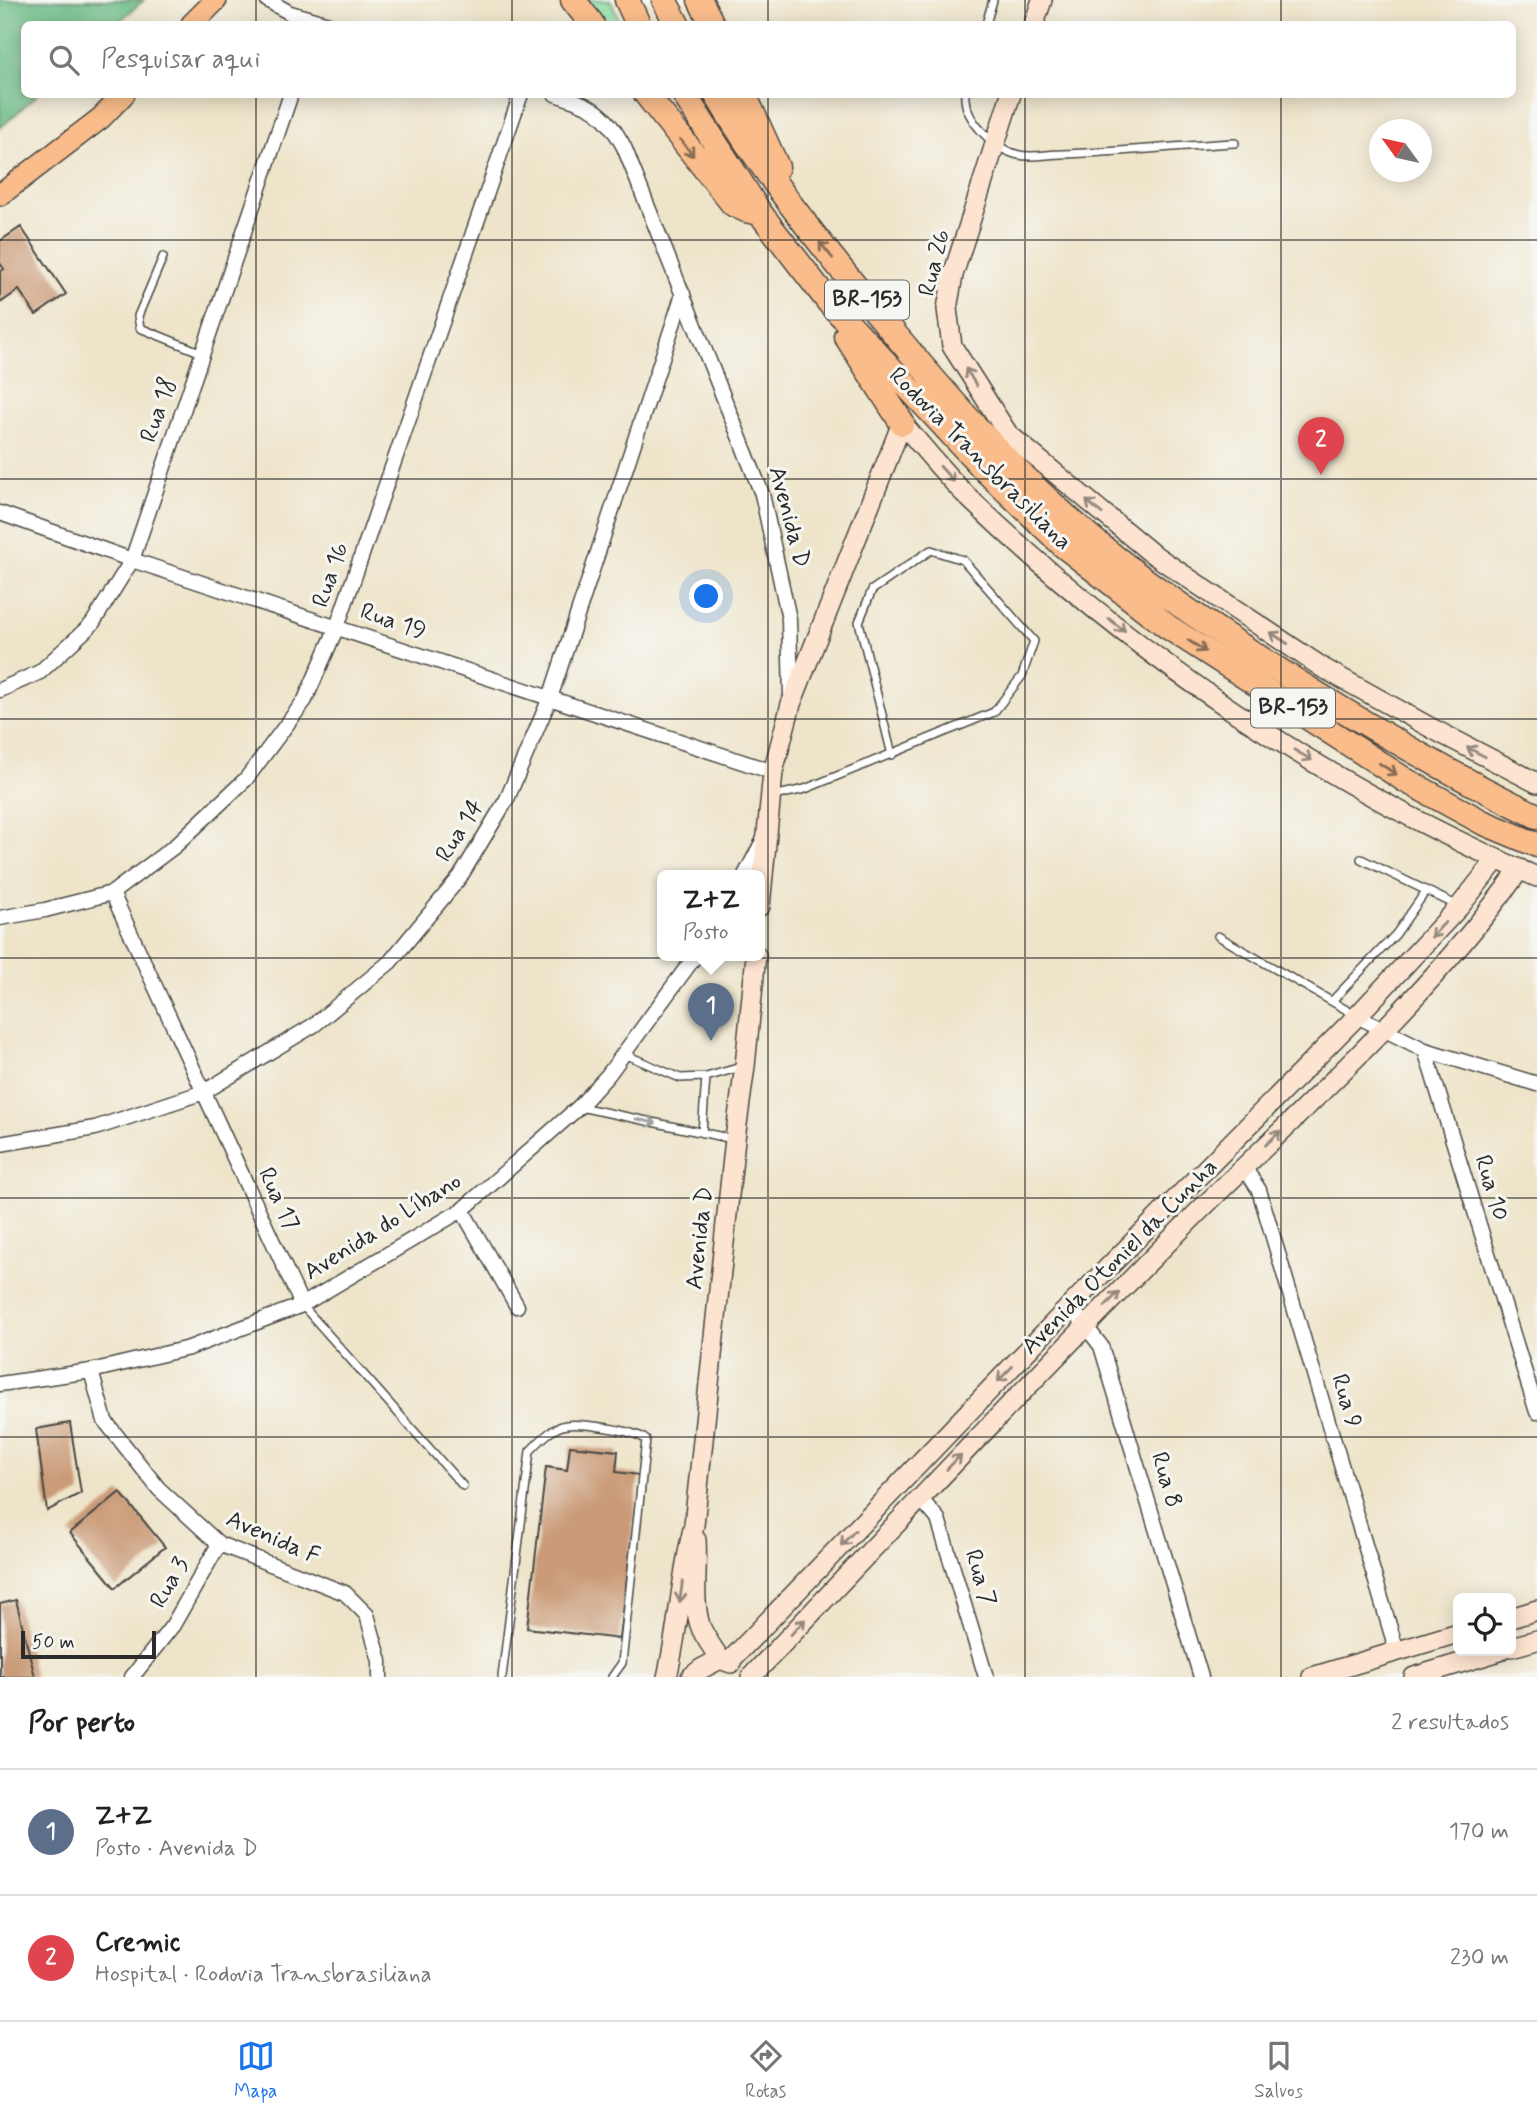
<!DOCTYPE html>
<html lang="pt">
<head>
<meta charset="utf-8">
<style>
	:root { --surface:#fff; --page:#f2f2f2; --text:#222; --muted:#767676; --line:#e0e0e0; --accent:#1a73e8 }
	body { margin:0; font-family:Mynerve,sans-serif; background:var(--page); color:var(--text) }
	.controls { position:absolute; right:21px; bottom:21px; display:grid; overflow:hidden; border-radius:10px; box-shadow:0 4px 18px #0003 }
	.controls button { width:63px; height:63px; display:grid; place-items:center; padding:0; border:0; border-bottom:2px solid var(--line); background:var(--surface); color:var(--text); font:35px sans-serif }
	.compass { position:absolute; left:1369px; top:119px; width:63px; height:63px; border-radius:50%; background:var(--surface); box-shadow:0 4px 18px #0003; rotate:303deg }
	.scale { position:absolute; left:21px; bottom:18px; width:135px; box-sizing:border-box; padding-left:7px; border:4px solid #2b2b2b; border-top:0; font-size:19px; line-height:24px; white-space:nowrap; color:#2b2b2b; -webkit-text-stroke:5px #f6f6f2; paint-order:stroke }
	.you { position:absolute; left:707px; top:597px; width:24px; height:24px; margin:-18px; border:5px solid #fff; border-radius:50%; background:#1a73e8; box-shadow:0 0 0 10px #1a73e833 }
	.badge { display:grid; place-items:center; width:46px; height:46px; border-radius:50%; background:var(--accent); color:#fff; font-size:23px; font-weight:700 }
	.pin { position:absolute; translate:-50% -58px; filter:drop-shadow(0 2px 4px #0008) }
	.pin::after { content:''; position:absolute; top:37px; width:24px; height:21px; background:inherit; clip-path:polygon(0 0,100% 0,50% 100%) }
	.popup { position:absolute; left:657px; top:870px; width:108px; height:91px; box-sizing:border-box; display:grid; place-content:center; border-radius:10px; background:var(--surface); filter:drop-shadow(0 2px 5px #0005); font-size:23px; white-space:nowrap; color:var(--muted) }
	.popup b { font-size:26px; color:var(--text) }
	.popup::after { content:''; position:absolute; left:50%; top:100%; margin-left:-14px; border:14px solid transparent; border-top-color:var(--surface) }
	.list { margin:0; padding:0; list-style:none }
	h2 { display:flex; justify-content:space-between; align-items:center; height:91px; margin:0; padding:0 28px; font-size:30px }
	h2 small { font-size:23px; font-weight:400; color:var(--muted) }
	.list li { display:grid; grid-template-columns:46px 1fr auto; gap:21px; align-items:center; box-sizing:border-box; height:126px; padding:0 28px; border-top:2px solid var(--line) }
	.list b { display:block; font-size:26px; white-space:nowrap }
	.list p { margin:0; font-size:23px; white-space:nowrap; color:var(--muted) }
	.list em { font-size:23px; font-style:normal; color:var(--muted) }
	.icon { flex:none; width:38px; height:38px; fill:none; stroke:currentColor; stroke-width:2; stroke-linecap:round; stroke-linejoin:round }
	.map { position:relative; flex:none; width:1537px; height:1677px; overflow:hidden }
	.search { position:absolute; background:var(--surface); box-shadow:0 4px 18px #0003; left:21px; right:21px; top:21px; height:77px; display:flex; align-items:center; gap:18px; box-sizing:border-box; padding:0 24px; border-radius:10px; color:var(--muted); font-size:26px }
	.sheet { height:343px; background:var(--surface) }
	nav { display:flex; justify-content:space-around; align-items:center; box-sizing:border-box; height:98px; border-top:2px solid var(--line); background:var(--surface); font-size:19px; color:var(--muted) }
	nav a { display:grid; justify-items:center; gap:4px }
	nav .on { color:var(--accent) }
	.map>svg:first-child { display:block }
	.green { fill:#86dca0; stroke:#588466; stroke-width:2 }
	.forest { fill:#6cbc86; stroke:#4c7458; stroke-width:2 }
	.building { fill:#ca9b78 }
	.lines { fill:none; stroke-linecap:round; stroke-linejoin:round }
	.lane-casing { stroke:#484743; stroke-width:10 }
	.street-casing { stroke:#484743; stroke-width:17 }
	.secondary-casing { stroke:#484743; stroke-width:22 }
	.primary-casing { stroke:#484743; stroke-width:24 }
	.highway-casing { stroke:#484743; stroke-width:27 }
	.lane { stroke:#fff; stroke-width:7 }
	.street { stroke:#fff; stroke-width:14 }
	.secondary { stroke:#fde4d0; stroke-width:19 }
	.primary { stroke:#f9bc8a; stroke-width:21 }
	.highway { stroke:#f9bc8a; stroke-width:24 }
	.oneway { stroke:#886c56 }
	.oneway2 { stroke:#94887e }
	.oneway3 { stroke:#a0a0a0 }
	.grid { fill:none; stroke:#2b2b2b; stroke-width:2; stroke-opacity:0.55 }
	.labels { text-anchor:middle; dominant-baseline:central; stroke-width:6; stroke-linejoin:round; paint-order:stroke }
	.shield { fill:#f6f6f2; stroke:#686867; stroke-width:2 }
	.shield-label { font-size:23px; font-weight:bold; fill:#2b2b2b }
	.street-label { font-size:24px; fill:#2b2b2b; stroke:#f6f6f2 }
</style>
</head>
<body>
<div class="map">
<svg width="1537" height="1677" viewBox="0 0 1537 1677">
	<rect width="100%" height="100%" fill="#f6f6f2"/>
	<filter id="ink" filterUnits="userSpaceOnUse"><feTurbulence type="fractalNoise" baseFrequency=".0143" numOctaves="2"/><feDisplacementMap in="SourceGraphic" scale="14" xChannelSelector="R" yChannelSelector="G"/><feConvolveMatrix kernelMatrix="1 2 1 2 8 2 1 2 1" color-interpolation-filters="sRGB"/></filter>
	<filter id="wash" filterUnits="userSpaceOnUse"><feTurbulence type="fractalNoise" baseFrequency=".00686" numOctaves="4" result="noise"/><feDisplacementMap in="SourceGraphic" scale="28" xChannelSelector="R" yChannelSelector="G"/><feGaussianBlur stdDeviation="1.57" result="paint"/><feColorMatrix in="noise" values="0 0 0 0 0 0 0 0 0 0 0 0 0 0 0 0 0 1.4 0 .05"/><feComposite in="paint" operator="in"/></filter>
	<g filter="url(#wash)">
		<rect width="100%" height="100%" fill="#eee4c9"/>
		<path class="green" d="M582,0H610L621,24H602Z"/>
		<path class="forest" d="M0,0H144L116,24H24V94L37,95L0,128Z"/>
		<g id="blocks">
			<path class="building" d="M21,227L66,294L36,315L19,290L0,303V272L4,269L0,263V241Z
				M70,1423L81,1493L47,1511L36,1429Z
				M570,1446L618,1451L616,1472L639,1475L620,1639L527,1628L546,1467L567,1470Z
				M120,1492L165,1547L115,1588L70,1533Z
				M16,1600L35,1677H0V1604Z"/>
		</g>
	</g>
	<g filter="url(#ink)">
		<use href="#blocks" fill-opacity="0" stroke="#484743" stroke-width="2"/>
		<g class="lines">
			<g class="lane-casing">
				<path id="lane" d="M986,24L993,0
					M965,94C963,119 995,150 1019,155C1032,158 1049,154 1062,154C1120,152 1177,146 1235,143
					M163,257L138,316L140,328L202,353
					M773,796L805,789L994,712L1022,676L1034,641L963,560L931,550L872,590L859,622L892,755
					M1361,859L1456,905
					M1218,936L1357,1016
					M1332,1001L1396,934L1426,891
					M624,1054L680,1078L706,1077L741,1067
					M580,1107L733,1139
					M702,1133L706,1077
					M302,1305L463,1486
					M502,1677L530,1451C540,1441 551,1428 566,1425C581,1423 636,1430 646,1440L622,1663L612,1677"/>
			</g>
			<g class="street-casing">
				<path id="street" d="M267,0L290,13L328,24
					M555,94C592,106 605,111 624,147L762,494L789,619L791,697
					M0,513L132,560L773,772
					M0,690L40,672L92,624L132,560L291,94
					M745,875L764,839
					M112,893L302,1305
					M0,918L45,910L112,893L175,846L246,779L305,700L337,627L521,94
					M1357,1016L1425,1050L1537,1412
					M1425,1050L1537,1084
					M0,1144L95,1128L204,1092L314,1025L390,962L460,877L507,799L550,698L683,294
					M1244,1167L1259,1190L1397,1652
					M462,1210L517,1306
					M1070,1306L1101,1346L1201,1677
					M91,1371L105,1421L159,1489L219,1544L345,1593L367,1615L380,1661V1677
					M0,1384L91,1371L189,1348L302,1305L462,1210L579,1107L608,1075L696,955
					M920,1498L938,1519L986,1677
					M132,1677L173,1625L219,1544"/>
			</g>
			<g class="secondary-casing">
				<path id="secondary" d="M1034,24L1042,0
					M1011,94L953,275L947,309L952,346L1008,434L1150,552L1203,588L1323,668L1433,729L1537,783
					M760,906L773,772L791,704L902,423C924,448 945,475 969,498C1133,656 1328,787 1537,877
					M696,1540C698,1566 692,1600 700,1625C704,1637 713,1648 720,1659
					M1511,1618L1537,1610
					M1511,1647L1537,1640
					M729,1662L1070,1306L1357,1016L1460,906L1497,859
					M667,1677C679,1627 681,1575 694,1525L735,1139L745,1066L756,955
					M691,1677L701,1669L720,1659L731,1663
					M751,1677C896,1524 1041,1370 1190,1220C1304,1107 1426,1000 1520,869
					M1312,1677L1458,1633
					M1414,1677L1500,1651"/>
			</g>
			<g class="primary-casing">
				<path id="primary" d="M192,24L216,0
					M0,195L101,118L124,94"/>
			</g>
			<g class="highway-casing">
				<path id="highway" d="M573,0L592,24
					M627,0L638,24
					M664,0L677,24
					M700,0L712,24
					M646,94L733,204L746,210L760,213
					M684,94L760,213L828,301L986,471L1064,546L1168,627L1405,780L1482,822L1537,845
					M716,94C763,173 820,244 878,314C940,388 1003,462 1076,525C1132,574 1195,616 1257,656C1347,714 1439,769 1537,816
					M744,94L777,167
					M846,336L902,423"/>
			</g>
			<use href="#lane" class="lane"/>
			<use href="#street" class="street"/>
			<use href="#secondary" class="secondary"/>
			<use href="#primary" class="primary"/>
			<use href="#highway" class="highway"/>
		</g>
		<defs><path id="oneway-shaft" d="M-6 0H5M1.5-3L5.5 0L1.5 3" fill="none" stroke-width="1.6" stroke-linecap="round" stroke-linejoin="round" transform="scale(1.75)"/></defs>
		<g class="oneway">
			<use href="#oneway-shaft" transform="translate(687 148) rotate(52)"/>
			<use href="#oneway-shaft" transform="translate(826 250) rotate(-129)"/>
			<use href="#oneway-shaft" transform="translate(1197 646) rotate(33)"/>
			<use href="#oneway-shaft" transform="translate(1388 769) rotate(33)"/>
		</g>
		<g class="oneway2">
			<use href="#oneway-shaft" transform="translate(971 377) rotate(-122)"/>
			<use href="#oneway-shaft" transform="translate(947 474) rotate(48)"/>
			<use href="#oneway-shaft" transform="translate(1094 507) rotate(-140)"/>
			<use href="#oneway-shaft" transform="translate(1117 625) rotate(38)"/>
			<use href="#oneway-shaft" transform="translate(1279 638) rotate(-147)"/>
			<use href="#oneway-shaft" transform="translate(1476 752) rotate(-153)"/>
			<use href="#oneway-shaft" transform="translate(1303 755) rotate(30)"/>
			<use href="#oneway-shaft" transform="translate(1438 930) rotate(133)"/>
			<use href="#oneway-shaft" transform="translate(1273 1138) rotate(-44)"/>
			<use href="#oneway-shaft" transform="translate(1112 1299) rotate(-45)"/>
			<use href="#oneway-shaft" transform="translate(1005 1374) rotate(134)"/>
			<use href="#oneway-shaft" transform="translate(954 1462) rotate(-46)"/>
			<use href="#oneway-shaft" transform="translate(848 1538) rotate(134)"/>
			<use href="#oneway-shaft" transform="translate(681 1592) rotate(98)"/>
			<use href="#oneway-shaft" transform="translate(798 1627) rotate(-47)"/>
		</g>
		<use class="oneway3" href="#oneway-shaft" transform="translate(646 1121) rotate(12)"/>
	</g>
	<path class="grid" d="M256,0V24M512,0V24M768,0V24M1025,0V24M1281,0V24M256,94V1677M512,94V1677M768,94V1677M1025,94V1677M1281,94V1677M0,240H1537M0,479H1537M0,719H1537M0,958H1537M0,1198H1537M0,1437H1537"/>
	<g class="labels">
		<g class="shield">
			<rect x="825" y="280.5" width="84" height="39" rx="5"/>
			<rect x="1251" y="688.5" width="84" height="39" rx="5"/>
		</g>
		<g class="shield-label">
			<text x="867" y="300">BR-153</text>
			<text x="1293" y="708">BR-153</text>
		</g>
		<g class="street-label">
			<text transform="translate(935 263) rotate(-76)">Rua 26</text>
			<text transform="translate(159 410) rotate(-71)">Rua 18</text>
			<text transform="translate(980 459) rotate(45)">Rodovia Transbrasiliana</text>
			<text transform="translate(789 517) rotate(75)">Avenida D</text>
			<text transform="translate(331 575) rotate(-71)">Rua 16</text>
			<text transform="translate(393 622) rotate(19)">Rua 19</text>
			<text transform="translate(460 831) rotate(-58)">Rua 14</text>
			<text transform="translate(1491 1188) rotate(73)">Rua 10</text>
			<text transform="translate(278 1199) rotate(65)">Rua 17</text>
			<text transform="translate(383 1227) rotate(-32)">Avenida do Líbano</text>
			<text transform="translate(700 1238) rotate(-84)">Avenida D</text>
			<text transform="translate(1120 1257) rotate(-45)">Avenida Otoniel da Cunha</text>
			<text transform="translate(1346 1401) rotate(73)">Rua 9</text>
			<text transform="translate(1166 1480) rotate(73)">Rua 8</text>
			<text transform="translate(273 1538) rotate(24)">Avenida F</text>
			<text transform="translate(980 1578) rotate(73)">Rua 7</text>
			<text transform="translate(170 1583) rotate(-60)">Rua 3</text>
		</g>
	</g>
</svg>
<div class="controls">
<button><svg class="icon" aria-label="locate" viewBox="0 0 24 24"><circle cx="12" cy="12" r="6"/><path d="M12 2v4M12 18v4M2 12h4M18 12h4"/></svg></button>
</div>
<svg class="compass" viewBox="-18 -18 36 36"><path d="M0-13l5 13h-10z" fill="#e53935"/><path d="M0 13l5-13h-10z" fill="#767676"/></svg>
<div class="scale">50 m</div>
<div class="you"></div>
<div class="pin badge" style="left:711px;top:1041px;background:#5c6f8a">1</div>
<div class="popup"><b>Z+Z</b>Posto</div>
<div class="pin badge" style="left:1321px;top:475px;background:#e0444e">2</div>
<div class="search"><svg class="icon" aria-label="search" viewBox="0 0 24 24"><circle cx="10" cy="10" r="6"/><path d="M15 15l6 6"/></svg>Pesquisar aqui</div>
</div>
<section class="sheet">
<h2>Por perto<small>2 resultados</small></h2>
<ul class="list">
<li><span class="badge" style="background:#5c6f8a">1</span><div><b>Z+Z</b><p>Posto · Avenida D</p></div><em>170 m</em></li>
<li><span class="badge" style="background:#e0444e">2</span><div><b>Cremic</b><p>Hospital · Rodovia Transbrasiliana</p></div><em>230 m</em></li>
</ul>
</section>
<nav>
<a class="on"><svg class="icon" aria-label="map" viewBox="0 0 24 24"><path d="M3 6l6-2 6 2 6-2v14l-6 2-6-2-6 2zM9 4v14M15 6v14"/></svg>Mapa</a>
<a><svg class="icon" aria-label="directions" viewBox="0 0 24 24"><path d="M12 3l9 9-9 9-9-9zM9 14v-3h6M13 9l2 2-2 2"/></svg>Rotas</a>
<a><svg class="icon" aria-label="saved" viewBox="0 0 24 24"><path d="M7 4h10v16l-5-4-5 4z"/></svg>Salvos</a>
</nav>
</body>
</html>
